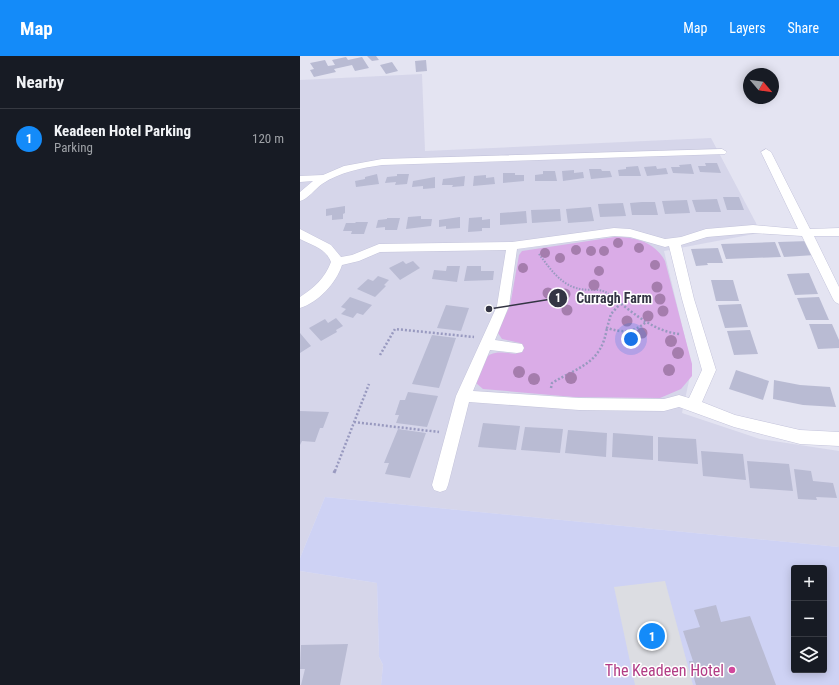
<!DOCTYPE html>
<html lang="en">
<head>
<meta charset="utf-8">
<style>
	:root { --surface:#171b24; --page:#242831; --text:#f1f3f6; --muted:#9ea1a6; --line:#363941; --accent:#148bf9 }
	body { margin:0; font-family:"Roboto Condensed",sans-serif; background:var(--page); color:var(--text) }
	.controls { position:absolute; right:12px; bottom:12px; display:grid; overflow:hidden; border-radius:4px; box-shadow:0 2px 10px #0003 }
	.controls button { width:36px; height:36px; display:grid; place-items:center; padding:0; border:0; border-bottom:1px solid var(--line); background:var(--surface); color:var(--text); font:20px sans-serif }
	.compass { position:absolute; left:443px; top:12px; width:36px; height:36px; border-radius:50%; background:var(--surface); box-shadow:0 2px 10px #0003; rotate:119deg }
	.you { position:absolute; left:331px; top:283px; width:14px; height:14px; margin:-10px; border:3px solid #fff; border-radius:50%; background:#1a73e8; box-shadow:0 0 0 6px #1a73e833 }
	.badge { display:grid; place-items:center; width:26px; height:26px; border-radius:50%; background:var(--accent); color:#fff; font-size:13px; font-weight:700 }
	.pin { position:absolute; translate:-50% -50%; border:2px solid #fff; box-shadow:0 1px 4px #0006 }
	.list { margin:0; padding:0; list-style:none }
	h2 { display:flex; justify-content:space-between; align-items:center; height:52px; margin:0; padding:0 16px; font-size:17px }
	h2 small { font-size:13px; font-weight:400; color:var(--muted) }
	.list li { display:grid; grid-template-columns:26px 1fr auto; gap:12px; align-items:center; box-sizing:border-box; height:60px; padding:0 16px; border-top:1px solid var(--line) }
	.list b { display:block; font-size:15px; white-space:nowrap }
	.list p { margin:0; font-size:13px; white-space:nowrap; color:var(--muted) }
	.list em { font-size:13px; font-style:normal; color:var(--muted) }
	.icon { flex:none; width:22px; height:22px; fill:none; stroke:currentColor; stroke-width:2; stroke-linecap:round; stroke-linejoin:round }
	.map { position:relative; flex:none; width:539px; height:629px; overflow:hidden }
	header { display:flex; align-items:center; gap:24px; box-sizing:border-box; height:56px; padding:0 20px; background:var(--accent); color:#fff }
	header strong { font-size:19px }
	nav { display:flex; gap:22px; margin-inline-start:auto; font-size:14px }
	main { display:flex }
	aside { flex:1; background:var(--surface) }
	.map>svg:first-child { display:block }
	.residential { fill:#d6d6ea }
	.commercial { fill:#ced2f4; fill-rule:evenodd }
	.green { fill:#daace7 }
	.parking { fill:#dcdde2 }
	.building { fill:#b9bbd3 }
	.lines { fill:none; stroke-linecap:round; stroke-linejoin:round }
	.street-casing { stroke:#c4c4db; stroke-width:1 }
	.path-far2 { stroke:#9899bf; stroke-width:2; stroke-dasharray:1.5 1.5; stroke-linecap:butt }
	.path-far1 { stroke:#9899bf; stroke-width:2.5; stroke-dasharray:2 2; stroke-linecap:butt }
	.path { stroke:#9899bf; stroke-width:3; stroke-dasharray:2.5 2.5; stroke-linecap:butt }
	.street { fill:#fff; fill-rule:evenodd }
	.tree { fill:#a57dad }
	.hotel-dot { fill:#d1479c; stroke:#fff; stroke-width:1.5 }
	.labels { text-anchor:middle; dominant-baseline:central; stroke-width:3; stroke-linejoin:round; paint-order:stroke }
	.near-hotel-label { font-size:16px; fill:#b23c85; stroke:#fff; text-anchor:end }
	.leader { fill:none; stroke:#343544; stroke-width:1.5 }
	.callout-dot { fill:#343544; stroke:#fff; stroke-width:1.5 }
	.mark-label { font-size:12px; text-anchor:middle; font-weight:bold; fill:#fff }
	.callout-label { font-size:14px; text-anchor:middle; font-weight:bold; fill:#343544; stroke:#fff; stroke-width:3; stroke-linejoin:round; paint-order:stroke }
</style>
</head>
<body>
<header>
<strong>Map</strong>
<nav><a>Map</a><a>Layers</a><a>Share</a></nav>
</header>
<main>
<aside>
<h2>Nearby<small></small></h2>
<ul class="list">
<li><span class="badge">1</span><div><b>Keadeen Hotel Parking</b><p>Parking</p></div><em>120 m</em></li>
</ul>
</aside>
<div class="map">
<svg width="539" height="629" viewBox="0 0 539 629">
	<rect width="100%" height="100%" fill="#e4e4f2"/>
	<path class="residential" d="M122,18L125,95L411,82L456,167L459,177L364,195L392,311L382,357L460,383L539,395V491L25,441L0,502V24Z
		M0,515L77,527L79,601L83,609L81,629H0Z"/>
	<path class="commercial" d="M25,441L539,491V629H81L83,609L79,601L77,527L0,515V502ZM494,512H524V614H494Z"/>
	<path class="green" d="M315,181C335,181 355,186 365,205L392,308V320L381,333L360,342L274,341L183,333L176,327C185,299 185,293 216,298L220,287L202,283L198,277V273L210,250L219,199L222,195Z"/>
	<path class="parking" d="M365,525L393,629H335L314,531Z"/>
	<path class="building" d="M67,0H76L79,4L72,5Z
		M46,1L48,4L62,1L69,12L55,15L52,9L34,13L36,16L14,21L10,14L14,13L10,7L25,4L28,10L35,9L32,4Z
		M126,4L127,15L116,16L115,5Z
		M92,6L98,15L86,18L80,9Z
		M405,107H417L421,117L400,116L398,110H406Z
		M391,108L394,118L373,117L371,111H380L379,109Z
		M338,110L341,120H319L318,114L326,113V111Z
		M356,110L357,113L366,112L368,118L347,120L344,111Z
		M289,113H301L302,115H310L312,121L291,123Z
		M274,114V117L283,116L284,122L263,125L262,115Z
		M243,115H255L257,125H235V119L243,118Z
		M203,117H215V119H224V125L203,127Z
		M77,118L79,128L56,131L55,125L65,123V121Z
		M97,118H109L107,128L95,129L96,126L85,127L87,121L97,120Z
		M186,119V122L194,121L195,128L173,130L174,120Z
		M165,120L164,130L152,131L153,129H142L143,123Z
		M135,121V132L123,133V130L112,131L113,125Z
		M423,141H439L444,154H427Z
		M417,143L421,156H396L392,144Z
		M387,144L390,157L365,158L362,145Z
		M342,146H355L358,159H332L330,147Z
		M323,147L326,160L300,161L298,148Z
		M45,150V157L43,158V163L32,164V159L26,160V153Z
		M291,151L294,165L268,167L266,153Z
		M260,153L261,165L232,167L231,154Z
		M226,155L227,167L200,169V157Z
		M121,160V163H132L131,170L106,173L108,161Z
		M160,161V172L146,173V170L139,171V164Z
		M182,161V164L190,163V172H182V175L168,176L169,162Z
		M87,162H100L97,174H85V171L76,172L78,164L87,163Z
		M56,166H68L64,178H51L52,175H43L46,167H55Z
		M509,185L515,199L484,201L478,186Z
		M475,186L481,201L426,203L421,188Z
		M418,192L423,207H407L408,209L396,210L391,193Z
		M103,205L106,208L113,205L120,212L100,224L89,212Z
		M147,210H160L157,226L132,223L134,214L146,215Z
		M167,210H181V215H194L193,224L164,225Z
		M509,217L518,238L495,239L487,218Z
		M78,220L89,224L84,229L86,230L75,241L57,233L68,223L73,225Z
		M411,224H433L439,245H416Z
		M50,241L72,249L63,259L57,257L53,262L41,258L46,253L41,251Z
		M519,241L529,264H506L497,242Z
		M441,248L448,271L425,272L418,249Z
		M146,249L169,252L161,275L137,272Z
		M36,262L43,270L36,274L37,276L21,285L9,272L25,263L28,267Z
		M509,268H532L539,284V292L518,293Z
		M450,274L458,298L434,299L427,275Z
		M0,277L11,290L0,297Z
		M132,279L156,282L139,332L112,328Z
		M436,314L469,325L463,344L429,333Z
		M474,324L500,329L530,331L536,351L503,349L473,343Z
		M108,336L138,340L127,371L96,367L99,359H95L100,344H105Z
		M0,355L29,356L23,372H20L15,386L2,385L0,389Z
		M183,367L220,370L216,394L178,391Z
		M225,371L263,373L260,397L221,394Z
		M98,373L126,377L110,422L85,418L89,407H84Z
		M268,374L307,377L306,401L265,397Z
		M313,377L353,380V404L312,401Z
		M358,381L396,383L398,408L358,405Z
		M401,395L443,398L446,424L403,420Z
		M447,405L489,408L493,435L450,432Z
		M494,413L511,415L513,425L533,427L537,442L516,441L517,444L498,443Z
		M416,549L421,566L450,560L476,629H396L389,605H393L383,575L400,571L394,554Z
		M48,588L40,629H1L5,613H0L1,589Z"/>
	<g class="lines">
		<g class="street-casing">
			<path id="street" d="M422,93L427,96L425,98L82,109C61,112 40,116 22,128C15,133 8,143 0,145V136L13,125L0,126V120L23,119L44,110L82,103Z
				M466,93L471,96L510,173L539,172V180H514L539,231V248L535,246L533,243L502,180L453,177L407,181L381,189L394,243L416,314L402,346L435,359L500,374L539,376V390L500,388L434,371L379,351L364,355L279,354L169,346L148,429L146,434L140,436L134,434L132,429L156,340L197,250L206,194L80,196L59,205L42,209C36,227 19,246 0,252V241C14,232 25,222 31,206C26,192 11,189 0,183V173L31,189L41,201L52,199L79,188L212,186L314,172L330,173L365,183L381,181L406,173L453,169L498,173L461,96ZM314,180L330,181L365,191L369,190L382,243L402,314L389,342L379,339L364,343L279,342L173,335L190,294L217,297L222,296L224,292L222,288L195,284L209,250L217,193Z"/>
		</g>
		<path class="path-far2" d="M239,198C248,210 258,225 273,231C293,238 298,227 317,244"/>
		<path class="path-far1" d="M315,243C334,258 357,277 381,278
			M321,247L311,258L307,272C323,277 333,277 346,266
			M80,299L95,273L174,281
			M251,332L252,327C280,310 301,308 307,272
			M54,366L139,376
			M35,415L69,328"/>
		<path class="path" d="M34,417L35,414"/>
		<use href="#street" class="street"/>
	</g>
	<g class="tree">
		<circle cx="318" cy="187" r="5"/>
		<circle cx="339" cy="192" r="5"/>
		<circle cx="276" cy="194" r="5"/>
		<circle cx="291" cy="195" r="5"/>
		<circle cx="304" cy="195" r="5"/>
		<circle cx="245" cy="197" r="5"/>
		<circle cx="260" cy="202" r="5"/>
		<circle cx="355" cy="209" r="5"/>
		<circle cx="223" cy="212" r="5"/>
		<circle cx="299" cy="215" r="5"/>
		<circle cx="294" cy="229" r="5.5"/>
		<circle cx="357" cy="231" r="5.5"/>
		<circle cx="248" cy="237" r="5.5"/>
		<circle cx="265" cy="238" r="5.5"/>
		<circle cx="360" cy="243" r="5.5"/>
		<circle cx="267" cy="254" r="5.5"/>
		<circle cx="363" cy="255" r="5.5"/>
		<circle cx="348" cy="260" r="5.5"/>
		<circle cx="327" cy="265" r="5.5"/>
		<circle cx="342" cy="277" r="5.5"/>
		<circle cx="371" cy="285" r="6"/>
		<circle cx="378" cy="297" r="6"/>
		<circle cx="369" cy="314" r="6"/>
		<circle cx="219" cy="316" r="6"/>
		<circle cx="271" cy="322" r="6"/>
		<circle cx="234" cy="323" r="6"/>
	</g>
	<circle class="hotel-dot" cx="432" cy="614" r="4"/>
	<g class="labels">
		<g class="near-hotel-label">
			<text x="424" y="614">The Keadeen Hotel</text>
		</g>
	</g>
	<path class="leader" d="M189 253L258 242"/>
	<g class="callout-dot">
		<circle cx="189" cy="253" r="4"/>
		<circle cx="258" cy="242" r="10"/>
	</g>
	<g class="mark-label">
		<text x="258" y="246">1</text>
	</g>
	<g class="callout-label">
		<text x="314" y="247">Curragh Farm</text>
	</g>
</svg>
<div class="controls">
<button>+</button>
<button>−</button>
<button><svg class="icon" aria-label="layers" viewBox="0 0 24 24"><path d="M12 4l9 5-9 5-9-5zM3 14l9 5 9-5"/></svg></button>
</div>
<svg class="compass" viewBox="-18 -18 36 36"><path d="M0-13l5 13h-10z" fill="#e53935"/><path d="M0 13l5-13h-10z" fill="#9ea1a6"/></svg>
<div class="you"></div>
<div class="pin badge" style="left:352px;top:580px">1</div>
</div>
</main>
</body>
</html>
